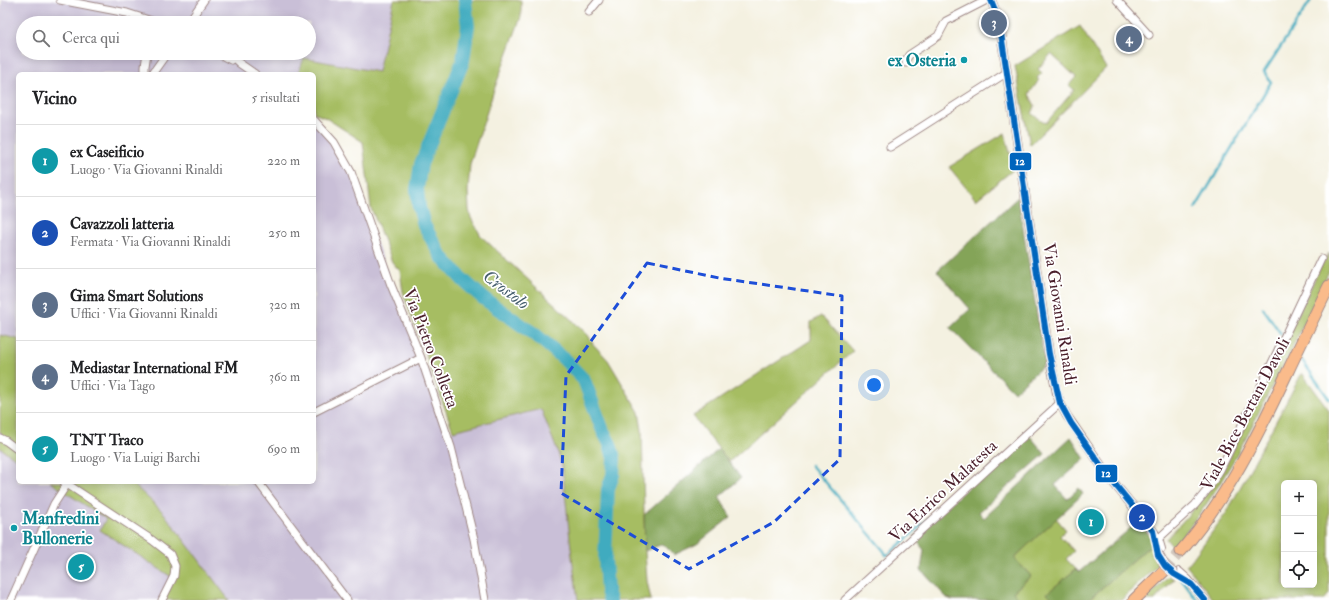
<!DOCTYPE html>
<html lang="it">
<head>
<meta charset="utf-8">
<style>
	:root { --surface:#fff; --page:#f2f2f2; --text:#202124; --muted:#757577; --line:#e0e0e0; --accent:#d1495b }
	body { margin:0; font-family:"IM FELL Double Pica",serif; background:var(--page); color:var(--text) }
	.controls { position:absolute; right:12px; bottom:12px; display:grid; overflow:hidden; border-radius:6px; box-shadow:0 2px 10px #0003 }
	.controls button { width:36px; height:36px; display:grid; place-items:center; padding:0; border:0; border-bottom:1px solid var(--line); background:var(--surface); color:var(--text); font:20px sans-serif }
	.you { position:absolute; left:874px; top:385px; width:14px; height:14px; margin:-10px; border:3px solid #fff; border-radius:50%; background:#1a73e8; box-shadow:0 0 0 6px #1a73e833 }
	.badge { display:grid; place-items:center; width:26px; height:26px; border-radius:50%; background:var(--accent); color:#fff; font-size:13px; font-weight:700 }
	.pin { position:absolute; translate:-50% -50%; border:2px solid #fff; box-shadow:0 1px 4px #0006 }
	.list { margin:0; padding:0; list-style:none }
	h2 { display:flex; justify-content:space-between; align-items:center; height:52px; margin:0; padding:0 16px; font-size:17px }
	h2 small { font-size:13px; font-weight:400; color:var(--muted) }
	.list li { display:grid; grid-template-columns:26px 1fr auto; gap:12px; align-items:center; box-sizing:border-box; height:72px; padding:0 16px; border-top:1px solid var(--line) }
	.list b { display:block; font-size:15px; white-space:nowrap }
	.list p { margin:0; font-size:13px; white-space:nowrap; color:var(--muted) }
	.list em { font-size:13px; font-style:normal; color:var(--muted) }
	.icon { flex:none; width:22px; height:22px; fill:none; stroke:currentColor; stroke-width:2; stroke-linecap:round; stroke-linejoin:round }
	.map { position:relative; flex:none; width:1329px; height:600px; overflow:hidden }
	.search { position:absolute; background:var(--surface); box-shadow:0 2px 10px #0003; left:16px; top:16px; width:300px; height:44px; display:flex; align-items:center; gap:10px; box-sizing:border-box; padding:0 14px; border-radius:22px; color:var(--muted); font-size:15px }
	.panel { position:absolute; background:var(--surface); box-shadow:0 2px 10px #0003; left:16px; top:72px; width:300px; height:412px; border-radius:6px }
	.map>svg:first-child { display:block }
	.industrial { fill:#c9bfd7; fill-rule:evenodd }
	.green { fill:#a6bd62; stroke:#786e46; fill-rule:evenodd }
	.forest { fill:#84a458; stroke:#676242 }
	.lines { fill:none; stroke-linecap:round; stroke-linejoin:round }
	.stream { stroke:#40abbf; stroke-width:2.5 }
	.river { stroke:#40abbf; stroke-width:14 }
	.trunk-tunnel { stroke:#d2c7bd; stroke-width:11; stroke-dasharray:11 5.5; stroke-linecap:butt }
	.minor-casing { stroke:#9f8886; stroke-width:9 }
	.tertiary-casing { stroke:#9f8886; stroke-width:10 }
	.trunk-casing { stroke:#9f8886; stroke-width:13 }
	.minor { stroke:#fff; stroke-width:7 }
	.tertiary { stroke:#fff; stroke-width:8 }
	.trunk { stroke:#fabb8b; stroke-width:11 }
	.tertiary-bridge-casing { stroke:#9f8886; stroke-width:10; stroke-linecap:butt }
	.tertiary-bridge { stroke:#fff; stroke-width:8 }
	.bus-1-casing { stroke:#fff; stroke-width:9 }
	.bus-1 { stroke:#0065bd; stroke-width:6 }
	.marked { fill:none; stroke:#1d4ed8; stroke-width:3; stroke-dasharray:8 5; stroke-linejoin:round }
	.culture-dot { fill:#0f9aa8; stroke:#fff; stroke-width:1.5 }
	.labels { text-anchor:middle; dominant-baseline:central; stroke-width:3.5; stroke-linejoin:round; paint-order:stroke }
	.culture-label { font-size:17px; font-weight:bold; fill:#0d838f; stroke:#fff; text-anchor:end }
	.street-label { font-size:17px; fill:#4a1f2b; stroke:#fff }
	.water-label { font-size:18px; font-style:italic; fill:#465e6e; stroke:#fff }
	.line-badge { stroke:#fff; stroke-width:1.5 }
	.badge-label { font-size:11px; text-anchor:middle; font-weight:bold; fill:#fff }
</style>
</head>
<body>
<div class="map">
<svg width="1329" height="600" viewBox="0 0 1329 600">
	<rect width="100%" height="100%" fill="#fff"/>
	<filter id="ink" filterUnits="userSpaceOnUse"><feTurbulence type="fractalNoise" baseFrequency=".025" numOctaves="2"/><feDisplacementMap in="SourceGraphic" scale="8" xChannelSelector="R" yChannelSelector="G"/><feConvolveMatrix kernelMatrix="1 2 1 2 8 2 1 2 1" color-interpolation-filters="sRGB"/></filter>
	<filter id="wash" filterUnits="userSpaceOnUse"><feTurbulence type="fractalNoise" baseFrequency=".012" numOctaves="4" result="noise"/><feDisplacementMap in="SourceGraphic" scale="16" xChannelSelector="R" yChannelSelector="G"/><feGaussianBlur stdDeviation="0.9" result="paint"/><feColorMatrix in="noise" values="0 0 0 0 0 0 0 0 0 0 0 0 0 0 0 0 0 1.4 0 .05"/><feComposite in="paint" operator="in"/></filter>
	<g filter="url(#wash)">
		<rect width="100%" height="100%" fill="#f4f1e1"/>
		<path class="industrial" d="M2,0H394L378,72L304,58L298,74H18V482H314V120L351,172L446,433L541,408L558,450L588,495L593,600H0V14ZM23,23H309V53H23Z"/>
		<path class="green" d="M394,0H521V17L494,90L470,164L468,191L469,210L471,218L481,236L588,335L593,344L608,360L639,412L642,430L645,551L647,581L651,600H578L572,557L562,465L557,450L541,409L453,431L403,292L400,271L392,262L371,208L363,142L326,118L314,113V74H298L304,58L378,72Z
			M1080,26L1106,68L1030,145L1015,66ZM1051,54L1076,77L1069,85L1074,90L1046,123L1032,114L1035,106L1029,94L1039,80L1037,78L1042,73L1038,69Z
			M1005,133L1014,169L976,200L949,167Z
			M1329,253V271L1284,365L1280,370C1249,432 1220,494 1173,547L1166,539C1189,515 1210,492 1227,463L1320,268Z
			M821,316L853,351L729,462L693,416L811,340V322Z
			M0,335L18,339V460L0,448Z
			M1302,373L1329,410V594L1324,600H1214L1186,565L1190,562L1227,512ZM1284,483H1314V585H1284Z
			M50,482H131L163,512L229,600H165L173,578L100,530L106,519Z
			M1056,518L1066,530L1060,536L1074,551L1066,559L1076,569L1048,593L1054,600H1020L1012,592L1031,576L1014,558Z
			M1152,544C1156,552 1153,556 1158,565L1124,597L1122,600H1088Z
			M1169,576L1174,579L1155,600H1145Z"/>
		<path class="forest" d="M1018,197L1045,364L1014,392L950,328L970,309L937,271Z
			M1030,436L1045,454L979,512L984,518L1071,437L1085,459L1055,485L1067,499L1079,488L1083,494L1014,558L1031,576L1013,592L1020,600H953L947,598L921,570L924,550L914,537L976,480Z
			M719,449L741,478L719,497L731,517L697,544L674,555L663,544L645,551L644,515Z
			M1139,521L1151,537L1152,544L1088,600H1054L1047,593L1076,569L1079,572Z"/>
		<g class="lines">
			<path class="stream" d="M1195,209L1271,82L1264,72L1311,0
				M1263,308L1281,334
				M1302,360L1329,399
				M811,465L884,551L886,555L889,554L934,514
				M1179,576L1197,600"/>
			<path class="river" d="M465,0L468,26L463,61L421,164L417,189L419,207L424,225L441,256L463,280L483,298L537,336L563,358L584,380L603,431L610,444L614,458L613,475L608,489L605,559L607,591L610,600"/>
		</g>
	</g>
	<g filter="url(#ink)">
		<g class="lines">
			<path class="trunk-tunnel" d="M1164,571L1181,551"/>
			<g class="minor-casing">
				<path id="minor" d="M60,0L127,13L158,23
					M1117,0L1149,35
					M589,12L599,0
					M188,23L204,0
					M217,53L231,60
					M228,53L239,63L255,74
					M906,63V60L909,55L938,36L946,21L987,0
					M145,74V66L147,53
					M152,74L167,53
					M314,120L334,142L351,172L391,285L421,358L451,447L474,539L485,600
					M890,147L1006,73
					M314,412L421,358
					M0,438L6,441L18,450
					M64,482L152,540L170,554L175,566L174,576L162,600
					M258,482L347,600
					M1158,539L1195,505L1209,488L1220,470L1262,384L1321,259
					M11,600L54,504L67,484
					M845,600L1060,403"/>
			</g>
			<g class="tertiary-casing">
				<path id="tertiary" d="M991,0L999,20L1049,354L1057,393L1060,403L1067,416L1109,477L1153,531L1158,539L1161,549
					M1179,572L1188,580L1205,600"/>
			</g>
			<g class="trunk-casing">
				<path id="trunk" d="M1181,551C1227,498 1258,435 1288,371C1301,343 1315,315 1329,286
					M1134,600L1164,571"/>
			</g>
			<use href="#minor" class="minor"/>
			<use href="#tertiary" class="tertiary"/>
			<use href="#trunk" class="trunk"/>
			<g class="tertiary-bridge-casing">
				<path id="tertiary-bridge" d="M1157,552L1165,566L1176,575"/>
			</g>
			<use href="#tertiary-bridge" class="tertiary-bridge"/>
			<g class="bus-1-casing">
				<path id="bus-1" d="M991,0L999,20L1049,354L1060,403L1071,423L1109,477L1153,531L1158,555L1165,566L1174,574L1191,584L1205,600"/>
			</g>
			<use href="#bus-1" class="bus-1"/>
		</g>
	</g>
	<path class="marked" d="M647,263L719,278L842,296L840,459L774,522L689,569L561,493L566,376Z"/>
	<g class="culture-dot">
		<circle cx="964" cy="60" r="4"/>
		<circle cx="14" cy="528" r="4"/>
	</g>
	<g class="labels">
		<g class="culture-label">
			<text x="956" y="60">ex Osteria</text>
			<text x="22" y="518" text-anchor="start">Manfredini<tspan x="22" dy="20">Bullonerie</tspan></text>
		</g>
		<g class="street-label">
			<text transform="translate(1060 314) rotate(81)">Via Giovanni Rinaldi</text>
			<text transform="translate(431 348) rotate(69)">Via Pietro Colletta</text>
			<text transform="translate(1245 414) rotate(-62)">Viale Bice Bertani Davoli</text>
			<text transform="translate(943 491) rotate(-43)">Via Errico Malatesta</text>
		</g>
		<g class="water-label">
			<text transform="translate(506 290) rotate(37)">Crostolo</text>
		</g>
	</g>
	<g class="line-badge">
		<rect x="1009" y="152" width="23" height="19" rx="4" fill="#0065bd"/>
		<rect x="1095" y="464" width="23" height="19" rx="4" fill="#0065bd"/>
	</g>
	<g class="badge-label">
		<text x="1020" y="165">12</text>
		<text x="1106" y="477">12</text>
	</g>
</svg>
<div class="controls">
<button>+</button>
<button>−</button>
<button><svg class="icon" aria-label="locate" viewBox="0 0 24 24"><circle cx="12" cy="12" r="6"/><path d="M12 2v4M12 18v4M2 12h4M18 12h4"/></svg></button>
</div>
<div class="you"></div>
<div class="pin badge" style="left:1091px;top:522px;background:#0f9aa8">1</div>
<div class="pin badge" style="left:1142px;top:517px;background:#1a4fb4">2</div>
<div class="pin badge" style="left:994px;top:23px;background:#5c6f8a">3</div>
<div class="pin badge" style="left:1129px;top:39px;background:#5c6f8a">4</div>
<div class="pin badge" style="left:81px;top:567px;background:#0f9aa8">5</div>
<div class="search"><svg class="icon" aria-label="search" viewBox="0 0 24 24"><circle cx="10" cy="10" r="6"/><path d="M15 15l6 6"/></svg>Cerca qui</div>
<section class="panel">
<h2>Vicino<small>5 risultati</small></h2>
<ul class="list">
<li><span class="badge" style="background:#0f9aa8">1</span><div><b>ex Caseificio</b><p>Luogo · Via Giovanni Rinaldi</p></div><em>220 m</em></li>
<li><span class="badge" style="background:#1a4fb4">2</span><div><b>Cavazzoli latteria</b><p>Fermata · Via Giovanni Rinaldi</p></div><em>250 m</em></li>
<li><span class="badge" style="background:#5c6f8a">3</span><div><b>Gima Smart Solutions</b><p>Uffici · Via Giovanni Rinaldi</p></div><em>320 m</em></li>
<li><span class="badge" style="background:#5c6f8a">4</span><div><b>Mediastar International FM</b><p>Uffici · Via Tago</p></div><em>360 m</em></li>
<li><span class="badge" style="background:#0f9aa8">5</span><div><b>TNT Traco</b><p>Luogo · Via Luigi Barchi</p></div><em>690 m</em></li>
</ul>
</section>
</div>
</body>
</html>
